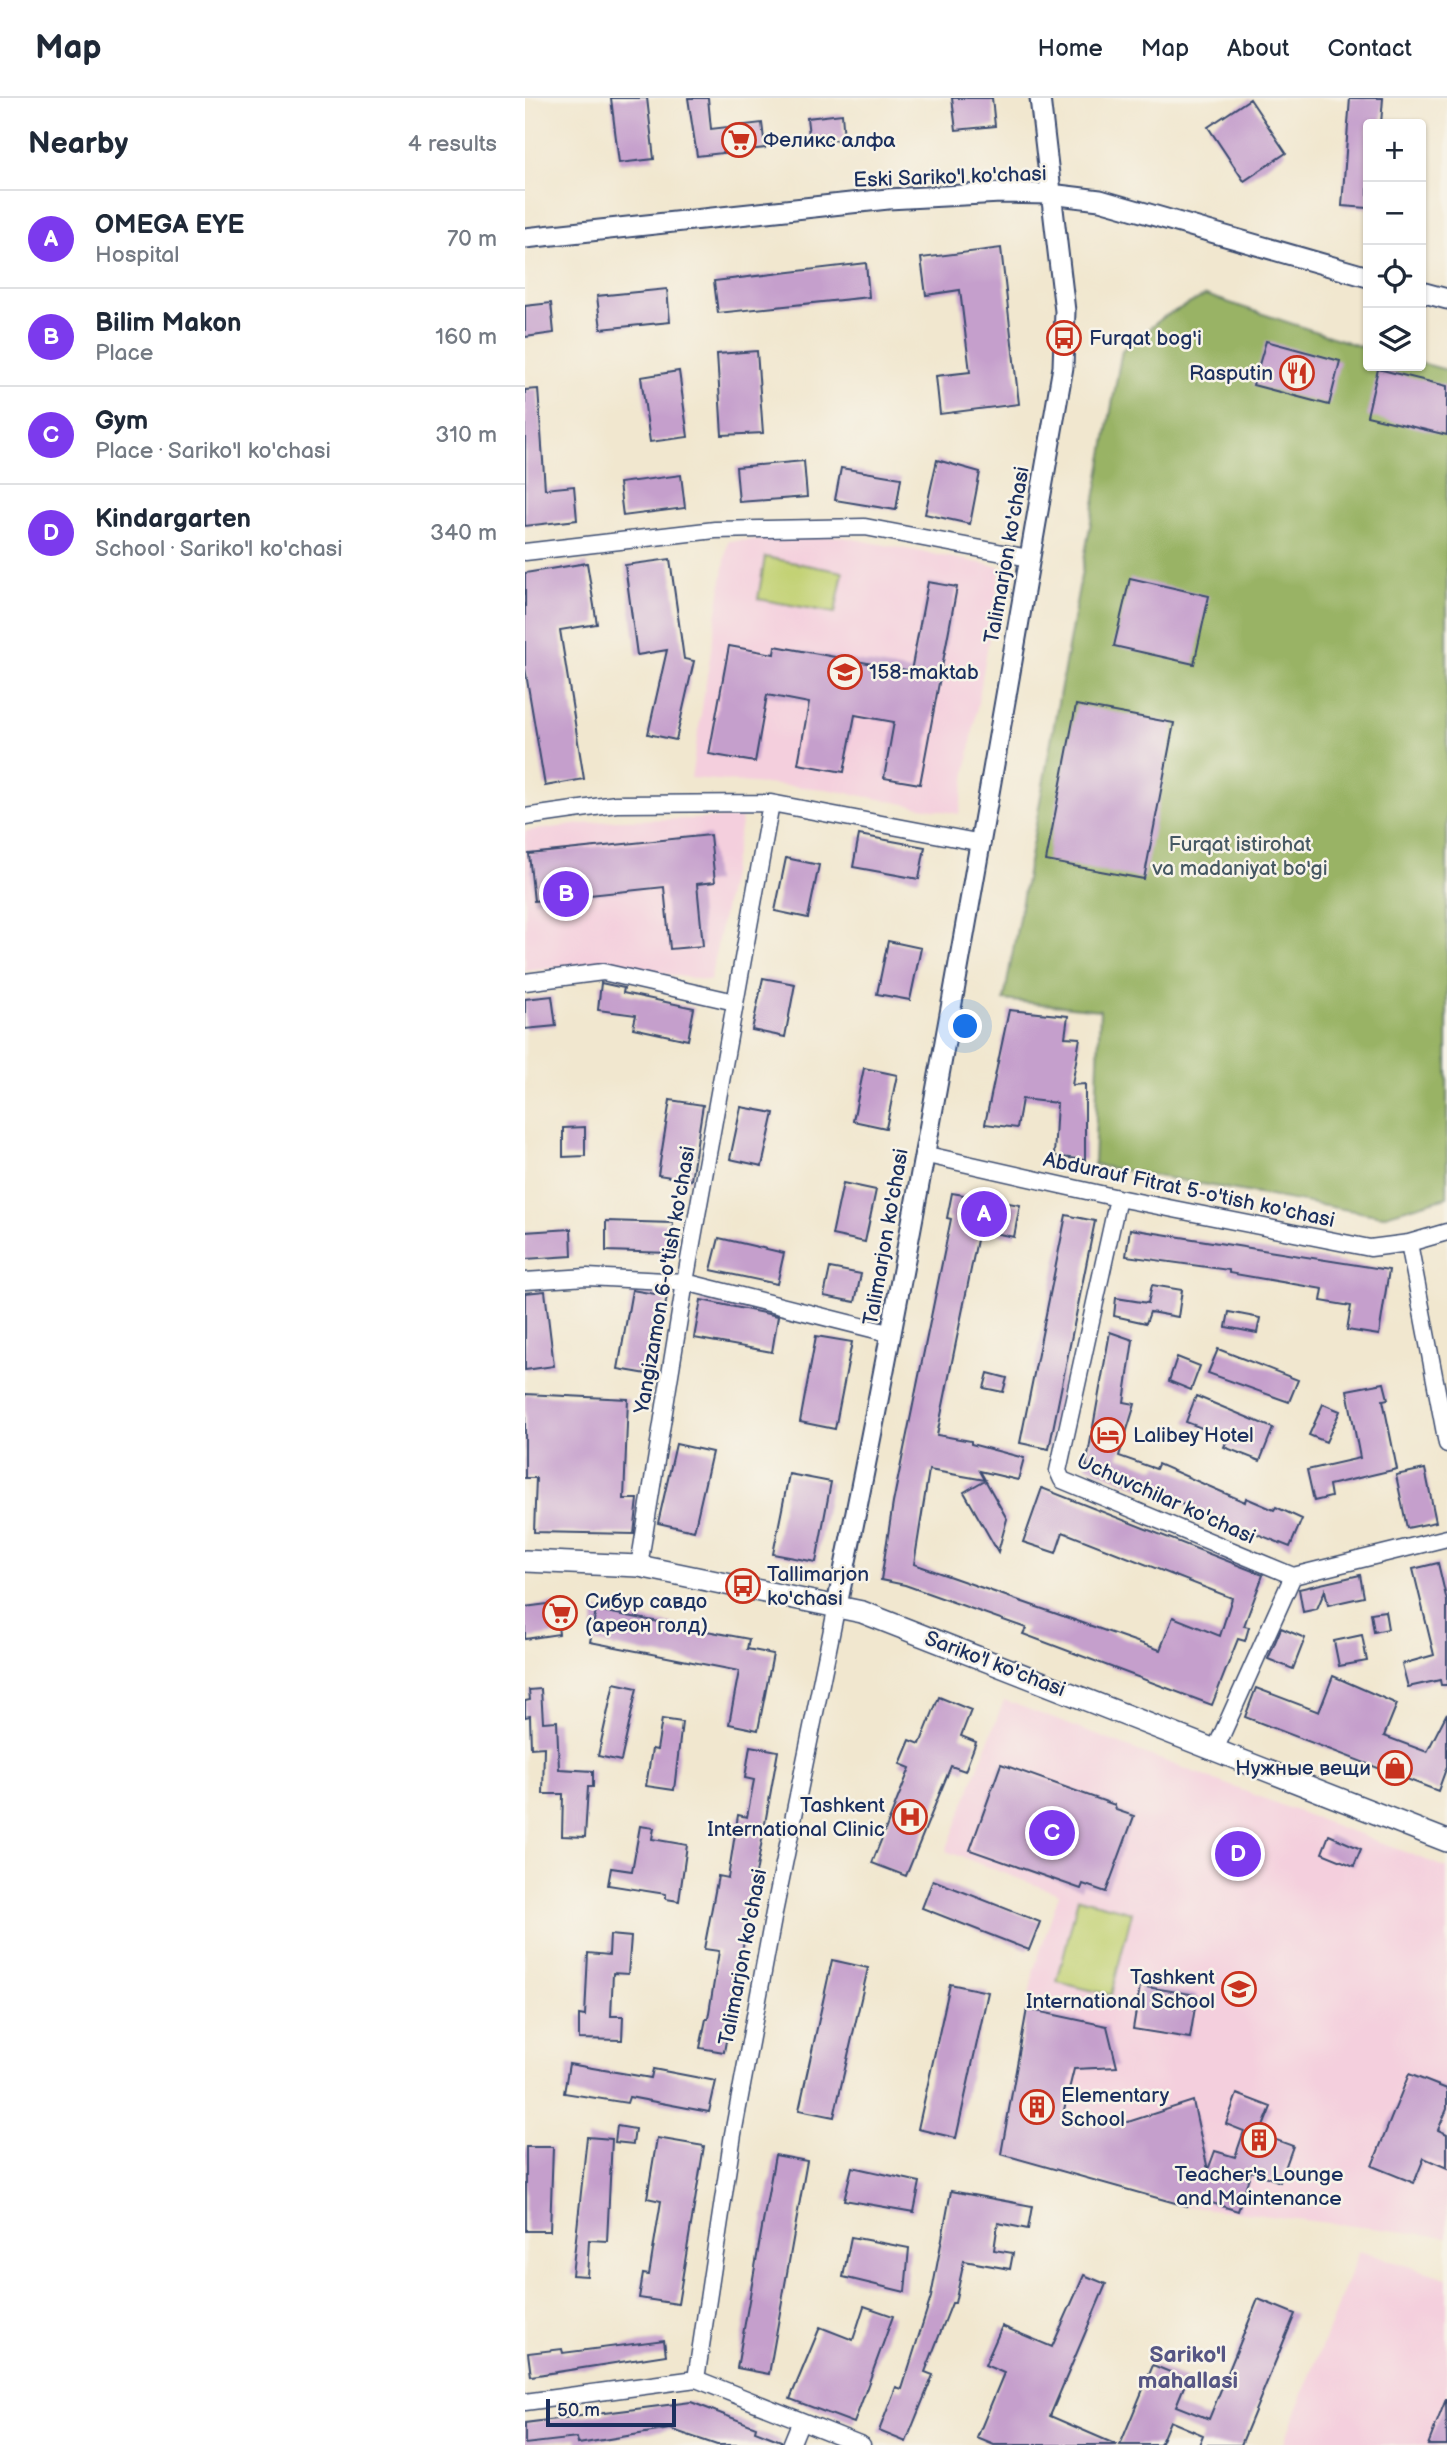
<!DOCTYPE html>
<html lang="en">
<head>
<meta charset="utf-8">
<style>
	:root { --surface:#fff; --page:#f2f2f3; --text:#1f2937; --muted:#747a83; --line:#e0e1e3; --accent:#7c3aed }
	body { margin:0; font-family:"Balsamiq Sans",sans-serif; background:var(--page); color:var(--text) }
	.controls { position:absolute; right:21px; top:21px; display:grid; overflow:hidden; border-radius:7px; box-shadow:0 2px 5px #0004 }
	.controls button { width:63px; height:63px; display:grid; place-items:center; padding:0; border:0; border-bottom:2px solid var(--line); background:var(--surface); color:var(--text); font:35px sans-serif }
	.scale { position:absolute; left:21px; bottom:18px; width:130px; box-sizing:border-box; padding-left:7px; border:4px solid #1b2f5e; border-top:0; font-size:19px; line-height:24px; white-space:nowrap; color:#1b2f5e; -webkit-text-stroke:5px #f7f3e8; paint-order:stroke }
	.you { position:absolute; left:441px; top:929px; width:24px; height:24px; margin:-18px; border:5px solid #fff; border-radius:50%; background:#1a73e8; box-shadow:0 0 0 10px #1a73e833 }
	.badge { display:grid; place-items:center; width:46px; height:46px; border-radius:50%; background:var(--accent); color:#fff; font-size:23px; font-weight:700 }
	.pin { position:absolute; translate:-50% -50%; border:4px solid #fff; box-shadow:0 2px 7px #0006 }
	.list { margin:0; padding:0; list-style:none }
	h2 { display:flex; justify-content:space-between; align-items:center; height:91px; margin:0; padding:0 28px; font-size:30px }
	h2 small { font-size:23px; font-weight:400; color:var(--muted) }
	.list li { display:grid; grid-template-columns:46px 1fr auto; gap:21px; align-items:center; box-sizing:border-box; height:98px; padding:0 28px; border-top:2px solid var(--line) }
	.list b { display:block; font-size:26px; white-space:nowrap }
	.list p { margin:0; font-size:23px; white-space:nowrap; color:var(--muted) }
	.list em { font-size:23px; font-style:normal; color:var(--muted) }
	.icon { flex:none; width:38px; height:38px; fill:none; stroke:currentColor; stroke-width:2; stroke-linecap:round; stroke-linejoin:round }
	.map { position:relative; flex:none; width:922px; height:2347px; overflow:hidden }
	header { display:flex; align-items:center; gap:42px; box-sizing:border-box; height:98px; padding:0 35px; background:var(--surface); border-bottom:2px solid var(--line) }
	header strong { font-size:33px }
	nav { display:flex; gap:38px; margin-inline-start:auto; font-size:24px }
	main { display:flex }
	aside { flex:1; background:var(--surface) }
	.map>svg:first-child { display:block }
	.built { fill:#f4cfdd }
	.green { fill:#c2d173; stroke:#6e8068; stroke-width:2 }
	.forest { fill:#99b365; stroke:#5a7162; stroke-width:2 }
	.building { fill:#c59fcc }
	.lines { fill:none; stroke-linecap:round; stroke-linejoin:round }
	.minor-casing { stroke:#3b4b6f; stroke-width:19 }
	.tertiary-casing { stroke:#3b4b6f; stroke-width:23 }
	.secondary-casing { stroke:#3b4b6f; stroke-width:24 }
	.minor { stroke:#fff; stroke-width:16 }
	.tertiary { stroke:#fff; stroke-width:19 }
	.secondary { stroke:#fff; stroke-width:21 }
	.labels { text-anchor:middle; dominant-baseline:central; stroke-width:5; stroke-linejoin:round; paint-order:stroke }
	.poi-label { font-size:21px; fill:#1b2f5e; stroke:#f7f3e8; text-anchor:start }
	.street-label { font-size:21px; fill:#1b2f5e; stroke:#f7f3e8 }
	.park-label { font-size:21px; fill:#455863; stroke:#f7f3e8 }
	.neighbourhood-label { font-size:23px; font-weight:bold; fill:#565684; stroke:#f7f3e8 }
</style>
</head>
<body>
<header>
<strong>Map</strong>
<nav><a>Home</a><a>Map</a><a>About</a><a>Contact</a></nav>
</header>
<main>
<aside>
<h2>Nearby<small>4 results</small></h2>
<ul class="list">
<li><span class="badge">A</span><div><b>OMEGA EYE</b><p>Hospital</p></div><em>70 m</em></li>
<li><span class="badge">B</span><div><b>Bilim Makon</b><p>Place</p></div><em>160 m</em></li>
<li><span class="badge">C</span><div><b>Gym</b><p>Place · Sariko'l ko'chasi</p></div><em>310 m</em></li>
<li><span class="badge">D</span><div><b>Kindargarten</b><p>School · Sariko'l ko'chasi</p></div><em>340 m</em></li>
</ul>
</aside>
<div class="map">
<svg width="922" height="2347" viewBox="0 0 922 2347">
	<rect width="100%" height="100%" fill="#f7f3e8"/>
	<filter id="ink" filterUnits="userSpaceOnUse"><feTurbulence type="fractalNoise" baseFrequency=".0143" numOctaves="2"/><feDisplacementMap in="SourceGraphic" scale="14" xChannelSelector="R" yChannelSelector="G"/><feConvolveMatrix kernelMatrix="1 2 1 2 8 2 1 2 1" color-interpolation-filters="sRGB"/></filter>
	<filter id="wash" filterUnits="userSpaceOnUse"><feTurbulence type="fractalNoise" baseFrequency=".00686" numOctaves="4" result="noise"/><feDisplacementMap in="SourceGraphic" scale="28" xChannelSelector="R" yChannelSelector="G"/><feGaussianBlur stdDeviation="1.57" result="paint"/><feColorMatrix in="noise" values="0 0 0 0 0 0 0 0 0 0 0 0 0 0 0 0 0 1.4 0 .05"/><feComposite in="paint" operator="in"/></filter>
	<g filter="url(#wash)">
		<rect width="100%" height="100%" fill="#f1e7cf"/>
		<path class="built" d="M313,438L476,469L434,716L301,691L166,680L203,443Z
			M217,720L185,883L73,866L0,873V733L91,722Z
			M479,1602L922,1770V2139L661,2108L476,2056L509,1871L534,1796L421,1753Z
			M834,2153L922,2180V2347H758Z"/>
		<path class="green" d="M240,459L318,474L310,515L233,501Z
			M553,1800L607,1814L586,1897L532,1884Z"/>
		<path class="forest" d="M681,197L843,251V268H896V265L922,272V1099L857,1118L569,1067L575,912L479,902L597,252L640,218Z"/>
		<g id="blocks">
			<path class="building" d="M86,0H122L129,61L94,65Z
				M163,0H183L186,31L237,25L240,50L172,58Z
				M427,0H467L470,28L431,32Z
				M825,0H858L856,26H843V110L817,108Z
				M725,1L761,55L719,83L683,29Z
				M317,16L319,41L285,45L282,20Z
				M476,150L494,306L415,316L411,278L445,274L435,192L401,197L396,160Z
				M341,165L344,199L193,215L189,183Z
				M142,191L145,224L76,231L72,198Z
				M26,205L29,235L0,239V208Z
				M741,243L815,263L804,307L728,287Z
				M232,253L238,335L197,337L192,256Z
				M853,271L922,288V337L842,318Z
				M154,273L163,339L125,344L116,279Z
				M13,291L20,391L49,388L52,422L0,428V292Z
				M412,362L455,374L445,426L400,416Z
				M279,363L282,399L214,404L211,369Z
				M316,370L376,380L371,412L310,402Z
				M156,377L160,410L98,418L94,385Z
				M145,461L159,561L169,563L151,642L123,636L142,552L112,557L100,467Z
				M62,465L72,526L35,532L59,681L20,688L0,570V475Z
				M605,480L684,498L669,566L589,548Z
				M403,484L432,489L395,686L359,680L369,624L330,617L319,674L273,666L284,605L242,597L230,664L184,656L204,548L249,556L250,548L386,573Z
				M551,607L649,625L619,781L521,763Z
				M185,737L190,784L172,786L178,848L145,851L139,789L9,803L4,756Z
				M334,737L400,749L394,781L328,769Z
				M261,760L294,767L283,820L250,813Z
				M363,843L396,850L385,902L352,896Z
				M238,880L270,886L260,939L227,932Z
				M76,885L99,890L98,895L169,910L163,942L108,930L111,917L73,912Z
				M27,898L31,928L0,931V901Z
				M484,912L543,918L540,939L555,940L547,987L560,986V1062L529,1058L532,1005L497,1001L492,1030L460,1026Z
				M339,970L372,977L361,1030L328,1023Z
				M145,1002L178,1007L166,1082L133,1077Z
				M216,1009L249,1015L237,1068L205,1061Z
				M60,1029V1058L38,1059V1030Z
				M318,1085L351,1092L340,1144L307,1137Z
				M427,1095L495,1107L489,1139L454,1132L412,1337L446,1343V1346L499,1360L493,1382L455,1373L482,1421L473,1454L439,1394L460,1382L404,1372L389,1466L635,1552L648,1519L695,1538L707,1500L538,1434L531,1455L498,1444L517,1390L738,1477L719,1528L724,1529L720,1543L713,1541L687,1607L498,1536L501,1530L380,1487L356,1482L368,1405L426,1121L422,1120Z
				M541,1117L570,1123L524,1351L495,1345Z
				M81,1123L148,1125L146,1155L81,1153Z
				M46,1131L47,1158L0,1161V1134Z
				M605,1131L864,1172L854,1237L822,1232L826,1208L796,1203L798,1191L704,1175V1172L601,1158Z
				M194,1140L259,1155L252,1186L186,1172Z
				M305,1170L336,1176L330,1204L299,1198Z
				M627,1187L657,1192L653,1219L625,1214L621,1225L589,1218L591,1200L623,1205Z
				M107,1192L142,1198L128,1277L93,1271Z
				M20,1193L29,1268L0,1272V1195Z
				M176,1202L253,1218L247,1254L169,1240Z
				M704,1214L735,1220L732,1235L701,1229Z
				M585,1234L608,1242L599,1304L610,1306L594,1358L631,1371L633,1366L720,1404L721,1400L749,1412L751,1409L777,1421L765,1449L561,1368Z
				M291,1238L327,1244L310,1331L275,1324Z
				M693,1251L773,1282L764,1304L683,1275Z
				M652,1259L675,1268L666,1292L644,1283Z
				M463,1275L482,1280L478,1294L459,1290Z
				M859,1285L863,1301L858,1302L872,1371L804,1387L806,1399L789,1403L782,1372L835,1360L822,1292Z
				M0,1296L103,1301L99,1401H113L109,1436L9,1434L11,1380H0Z
				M671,1298L748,1330L735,1363L699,1349L703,1340L661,1324Z
				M798,1306L815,1313L801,1344L784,1337Z
				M151,1346L187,1354L169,1433L133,1425Z
				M900,1371L911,1424L882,1430L871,1377Z
				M264,1376L306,1384L291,1464L248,1456Z
				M913,1465L922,1503V1587H916L915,1582L883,1589L877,1566L909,1557L888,1471Z
				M835,1477L839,1499L803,1507L800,1492L792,1511L778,1514L774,1491Z
				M30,1505L34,1536L0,1541V1509Z
				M71,1512L224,1541L222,1551L248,1556L233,1632L204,1626L214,1573L65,1544Z
				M860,1513L863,1531L849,1534L846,1515Z
				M756,1530L780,1540L768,1571L743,1561Z
				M837,1537L842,1563L814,1568L809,1543Z
				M808,1578L872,1606L859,1638L902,1654L922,1615V1668L913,1693L720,1619L731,1590L794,1614Z
				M89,1585L112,1590L96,1663L73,1658Z
				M16,1591L18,1624L32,1623L34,1671L68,1673V1689H63L60,1739L37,1738L38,1696H18L19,1649L6,1650L5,1618L0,1619V1603L5,1602L4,1592Z
				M414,1599L446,1612L436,1638L451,1644L440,1673L426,1668L381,1778L347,1765L385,1670L375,1666L385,1642L395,1646Z
				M137,1621L157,1624L149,1692L121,1688L127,1651L132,1652Z
				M225,1648L253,1653L199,1954L175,1950L181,1921H183L194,1853L179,1851L193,1778L203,1780L213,1717L222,1719L229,1682L220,1680Z
				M476,1666L590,1707L591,1712L609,1718L581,1794L558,1786L556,1791L445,1752Z
				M115,1728L129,1730L127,1741L162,1747L154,1803L141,1801V1796L83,1787L86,1770L107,1773Z
				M804,1737L836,1751L829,1768L797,1755Z
				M408,1782L515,1824L504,1852L397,1810Z
				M85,1837L106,1839L103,1876L88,1875L86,1918H98L97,1942L54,1941V1917L60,1918L63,1855L84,1857Z
				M307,1862L343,1870L309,2019L274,2012Z
				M425,1886L463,1894L431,2040L393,2031Z
				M615,1888L672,1897L665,1940L608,1931Z
				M502,1911L582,1928L592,1969L549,1971L538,2016L603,2024L668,2003L683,2072L690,2053L710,2059L719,2033L701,2026L712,1996L746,2009L735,2036L768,2048L755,2084L726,2073L713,2113L664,2098L661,2108L476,2056Z
				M44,1966L126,1980L128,1971L191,1983L184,2014L104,1999L102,2005L39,1995Z
				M884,1976L922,1991V2011L913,2032L922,2036V2070L899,2060L889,2085L847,2068Z
				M92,2028L110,2031L108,2046L90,2044Z
				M62,2039L87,2041L82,2143L64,2142L62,2178L47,2177Z
				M132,2040L179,2048L153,2206L114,2200L118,2176L124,2177L136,2103L122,2100Z
				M1,2049H28L25,2133H1Z
				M250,2057L282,2063L244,2276L212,2270Z
				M327,2069L395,2084L389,2114L319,2102Z
				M426,2093L507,2108L503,2131L473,2125L469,2152L488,2155L485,2171L439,2163L430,2205H427L400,2274L408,2277L381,2344L354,2333L371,2289L377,2291L406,2199Z
				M326,2139L384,2150L380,2194L318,2179Z
				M559,2177L581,2186L525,2318L592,2347H469L452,2340L479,2275L460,2267L477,2228L527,2249Z
				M733,2201L770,2216L716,2347H674L678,2337L645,2323L635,2347H595L628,2267L662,2281L651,2308L684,2321Z
				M339,2208L368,2218L329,2325L265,2301L295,2229L328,2242Z
				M139,2242L141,2257L6,2278L3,2255L37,2251L38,2255Z
				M921,2301L922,2347H903Z
				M166,2304L231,2329L230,2333L256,2343V2347H192L145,2331L53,2346L52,2340L0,2346V2325Z"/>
		</g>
	</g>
	<g filter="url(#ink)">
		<use href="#blocks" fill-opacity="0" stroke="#3b4b6f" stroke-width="2"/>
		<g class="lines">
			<g class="minor-casing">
				<path id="minor" d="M0,454L190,432L340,429L504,460
					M0,719L91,706L246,705L457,745
					M0,884L78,874L210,904
					M398,1056L593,1100L845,1150L884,1145L922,1134
					M593,1100L533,1373L537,1382L768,1478L922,1440
					M884,1145L922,1346
					M0,1183L62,1179L160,1184L367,1236
					M114,1468L160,1184L246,705
					M690,1652L768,1478
					M171,2281L208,2036L249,1815L312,1507
					M0,2304L171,2281L337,2347
					M266,2347L275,2325"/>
			</g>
			<g class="tertiary-casing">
				<path id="tertiary" d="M0,140L363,101L476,95L525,96L575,102L843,179
					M896,194L922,201
					M312,1507C397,1096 466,682 538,269L540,213L515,0"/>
			</g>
			<g class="secondary-casing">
				<path id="secondary" d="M0,1463L114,1468L337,1514L922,1743"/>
			</g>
			<use href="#minor" class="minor"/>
			<use href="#tertiary" class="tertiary"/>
			<use href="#secondary" class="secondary"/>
		</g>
	</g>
	<defs>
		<g id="supermarket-ring" transform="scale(1.75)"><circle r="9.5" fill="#f7f3e8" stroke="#c8321e" stroke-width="1.5"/><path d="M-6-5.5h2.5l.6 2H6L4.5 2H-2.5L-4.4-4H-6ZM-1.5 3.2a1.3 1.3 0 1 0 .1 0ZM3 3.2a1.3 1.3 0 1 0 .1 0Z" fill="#c8321e"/></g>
		<g id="bus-ring" transform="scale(1.75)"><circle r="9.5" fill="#f7f3e8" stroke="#c8321e" stroke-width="1.5"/><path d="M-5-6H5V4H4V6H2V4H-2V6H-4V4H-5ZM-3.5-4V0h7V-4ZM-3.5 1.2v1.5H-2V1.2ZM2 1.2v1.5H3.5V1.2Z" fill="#c8321e"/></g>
		<g id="restaurant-ring" transform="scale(1.75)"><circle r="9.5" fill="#f7f3e8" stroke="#c8321e" stroke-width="1.5"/><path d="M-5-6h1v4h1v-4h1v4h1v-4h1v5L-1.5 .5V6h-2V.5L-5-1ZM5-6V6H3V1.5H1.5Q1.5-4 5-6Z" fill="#c8321e"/></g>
		<g id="school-ring" transform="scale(1.75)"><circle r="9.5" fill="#f7f3e8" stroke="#c8321e" stroke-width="1.5"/><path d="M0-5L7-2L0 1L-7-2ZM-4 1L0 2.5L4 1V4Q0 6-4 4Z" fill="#c8321e"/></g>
		<g id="hotel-ring" transform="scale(1.75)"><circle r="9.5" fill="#f7f3e8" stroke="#c8321e" stroke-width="1.5"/><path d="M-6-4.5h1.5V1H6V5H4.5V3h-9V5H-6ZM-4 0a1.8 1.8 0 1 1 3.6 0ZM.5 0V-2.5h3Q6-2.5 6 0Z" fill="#c8321e"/></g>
		<g id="shop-ring" transform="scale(1.75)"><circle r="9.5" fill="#f7f3e8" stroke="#c8321e" stroke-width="1.5"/><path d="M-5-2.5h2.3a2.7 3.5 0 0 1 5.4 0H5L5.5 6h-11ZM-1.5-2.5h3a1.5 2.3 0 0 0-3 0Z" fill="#c8321e"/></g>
		<g id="hospital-ring" transform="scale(1.75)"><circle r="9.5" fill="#f7f3e8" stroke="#c8321e" stroke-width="1.5"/><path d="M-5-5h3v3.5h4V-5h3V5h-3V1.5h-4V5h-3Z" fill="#c8321e"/></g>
		<g id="building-ring" transform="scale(1.75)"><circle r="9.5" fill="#f7f3e8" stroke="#c8321e" stroke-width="1.5"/><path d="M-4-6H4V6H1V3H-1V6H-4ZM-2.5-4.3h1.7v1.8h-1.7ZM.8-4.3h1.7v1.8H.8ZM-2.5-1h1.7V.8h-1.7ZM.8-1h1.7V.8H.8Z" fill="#c8321e"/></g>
	</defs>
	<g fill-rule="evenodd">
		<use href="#supermarket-ring" x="214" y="42"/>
		<use href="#bus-ring" x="539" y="240"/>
		<use href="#restaurant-ring" x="772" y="275"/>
		<use href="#school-ring" x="320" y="574"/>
		<use href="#hotel-ring" x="583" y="1337"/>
		<use href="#bus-ring" x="218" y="1488"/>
		<use href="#supermarket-ring" x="35" y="1515"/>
		<use href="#shop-ring" x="870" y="1670"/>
		<use href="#hospital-ring" x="385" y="1719"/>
		<use href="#school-ring" x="714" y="1891"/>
		<use href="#building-ring" x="512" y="2009"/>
		<use href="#building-ring" x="734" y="2042"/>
	</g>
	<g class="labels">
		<g class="poi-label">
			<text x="238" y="42">Феликс алфа</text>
			<text x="564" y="240">Furqat bog'i</text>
			<text x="748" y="275" text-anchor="end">Rasputin</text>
			<text x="344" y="574">158-maktab</text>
			<text x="608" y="1337">Lalibey Hotel</text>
			<text x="242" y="1476">Tallimarjon<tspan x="242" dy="24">ko'chasi</tspan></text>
			<text x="60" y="1503">Сибур савдо<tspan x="60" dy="24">(ареон голд)</tspan></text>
			<text x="846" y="1670" text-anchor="end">Нужные вещи</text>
			<text x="360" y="1707" text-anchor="end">Tashkent<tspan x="360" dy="24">International Clinic</tspan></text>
			<text x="690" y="1879" text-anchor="end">Tashkent<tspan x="690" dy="24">International School</tspan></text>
			<text x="536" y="1997">Elementary<tspan x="536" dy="24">School</tspan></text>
			<text x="734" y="2076" text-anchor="middle">Teacher's Lounge<tspan x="734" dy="24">and Maintenance</tspan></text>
		</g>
		<g class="street-label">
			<text transform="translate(425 79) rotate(-2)">Eski Sariko'l ko'chasi</text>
			<text transform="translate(482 457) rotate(-80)">Talimarjon ko'chasi</text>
			<text transform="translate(664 1092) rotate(12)">Abdurauf Fitrat 5-o'tish ko'chasi</text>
			<text transform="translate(361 1139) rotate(-80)">Talimarjon ko'chasi</text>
			<text transform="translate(140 1182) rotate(-80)">Yangizamon 6-o'tish ko'chasi</text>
			<text transform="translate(641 1401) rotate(24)">Uchuvchilar ko'chasi</text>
			<text transform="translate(470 1566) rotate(21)">Sariko'l ko'chasi</text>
			<text transform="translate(218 1859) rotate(-79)">Talimarjon ko'chasi</text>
		</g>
		<g class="park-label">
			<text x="715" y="746">Furqat istirohat<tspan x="715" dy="24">va madaniyat bo'gi</tspan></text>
		</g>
		<g class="neighbourhood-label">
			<text x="663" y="2257">Sariko'l<tspan x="663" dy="26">mahallasi</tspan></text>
		</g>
	</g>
</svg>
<div class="controls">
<button>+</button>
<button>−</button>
<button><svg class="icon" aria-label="locate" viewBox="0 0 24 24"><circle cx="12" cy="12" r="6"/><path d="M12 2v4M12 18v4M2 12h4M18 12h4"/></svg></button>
<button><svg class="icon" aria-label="layers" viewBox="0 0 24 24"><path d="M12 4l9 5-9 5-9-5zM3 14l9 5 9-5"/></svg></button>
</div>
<div class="scale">50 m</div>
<div class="you"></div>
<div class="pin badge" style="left:459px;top:1116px">A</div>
<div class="pin badge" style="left:41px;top:796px">B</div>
<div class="pin badge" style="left:527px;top:1735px">C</div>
<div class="pin badge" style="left:713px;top:1756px">D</div>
</div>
</main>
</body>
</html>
